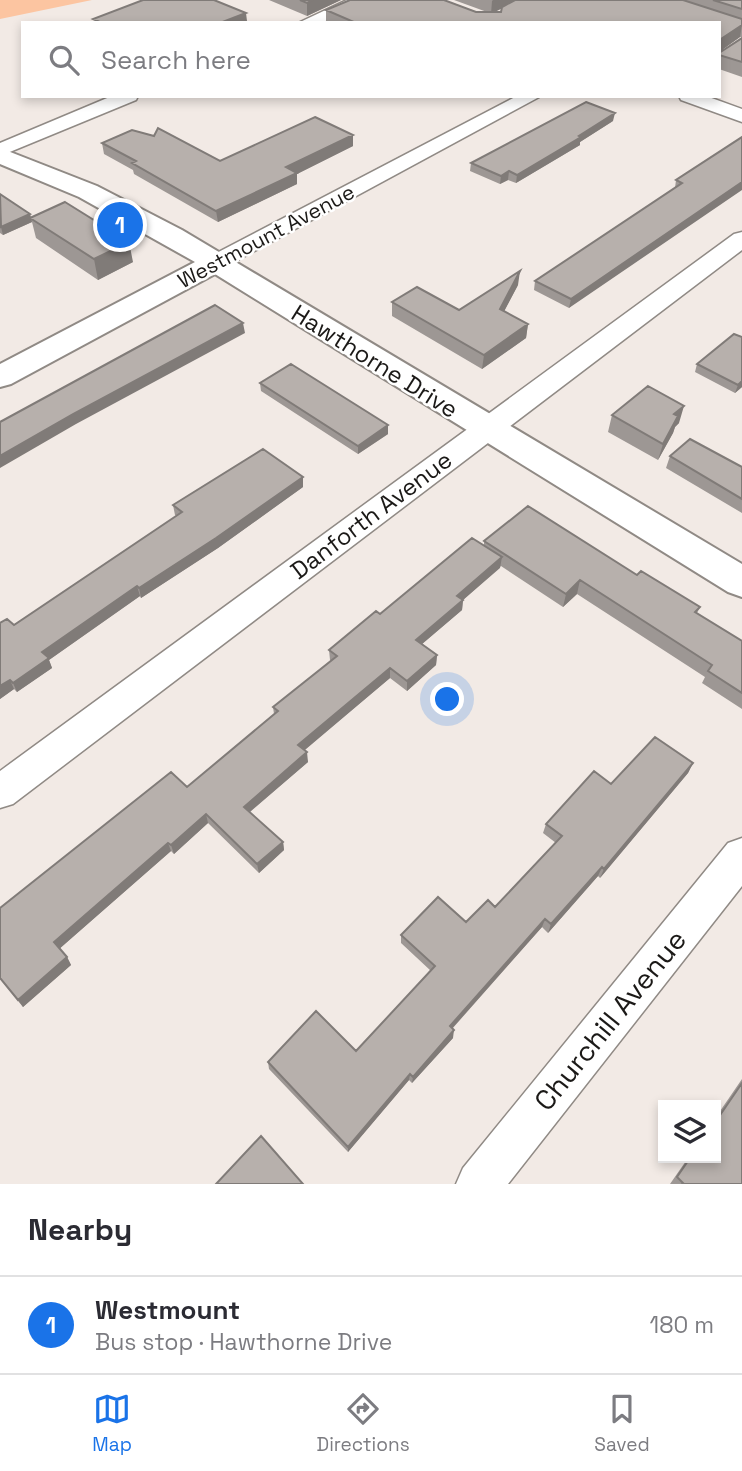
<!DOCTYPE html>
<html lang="en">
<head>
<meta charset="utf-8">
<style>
	:root { --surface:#fff; --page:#f7f7f7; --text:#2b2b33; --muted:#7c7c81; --line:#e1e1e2; --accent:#1a73e8 }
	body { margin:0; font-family:"Space Grotesk",sans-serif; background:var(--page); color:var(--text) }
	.controls { position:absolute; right:21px; bottom:21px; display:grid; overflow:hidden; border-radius:0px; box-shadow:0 4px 10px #0003 }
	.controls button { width:63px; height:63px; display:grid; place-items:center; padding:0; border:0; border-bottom:2px solid var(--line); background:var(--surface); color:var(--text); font:35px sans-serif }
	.you { position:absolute; left:448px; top:700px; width:24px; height:24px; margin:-18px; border:5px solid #fff; border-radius:50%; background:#1a73e8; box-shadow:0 0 0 10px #1a73e833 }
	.badge { display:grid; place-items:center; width:46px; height:46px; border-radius:50%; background:var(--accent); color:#fff; font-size:23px; font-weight:700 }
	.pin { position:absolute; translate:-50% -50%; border:4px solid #fff; box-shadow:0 2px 7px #0006 }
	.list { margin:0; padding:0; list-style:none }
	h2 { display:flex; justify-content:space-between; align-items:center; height:91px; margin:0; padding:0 28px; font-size:30px }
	h2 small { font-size:23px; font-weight:400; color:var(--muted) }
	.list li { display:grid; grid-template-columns:46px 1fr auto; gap:21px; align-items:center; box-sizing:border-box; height:98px; padding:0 28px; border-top:2px solid var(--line) }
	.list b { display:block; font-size:26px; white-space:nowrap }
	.list p { margin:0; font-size:23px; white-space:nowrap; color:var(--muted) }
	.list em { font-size:23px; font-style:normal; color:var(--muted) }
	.icon { flex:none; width:38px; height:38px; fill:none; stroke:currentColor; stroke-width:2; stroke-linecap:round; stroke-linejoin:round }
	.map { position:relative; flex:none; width:742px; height:1184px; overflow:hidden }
	.search { position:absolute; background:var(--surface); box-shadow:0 4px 10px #0003; left:21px; right:21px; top:21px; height:77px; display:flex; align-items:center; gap:18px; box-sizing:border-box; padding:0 24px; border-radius:0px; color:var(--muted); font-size:26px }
	.sheet { height:189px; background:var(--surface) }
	nav { display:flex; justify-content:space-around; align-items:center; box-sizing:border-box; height:98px; border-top:2px solid var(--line); background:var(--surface); font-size:19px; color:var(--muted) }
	nav a { display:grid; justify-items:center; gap:4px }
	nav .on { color:var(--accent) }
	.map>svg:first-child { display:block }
	.green { fill:#fcc5a1 }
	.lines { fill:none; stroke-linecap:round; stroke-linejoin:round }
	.street-casing { stroke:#908a85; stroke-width:3 }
	.secondary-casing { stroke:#908a85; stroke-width:4 }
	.street { fill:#fff; fill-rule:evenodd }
	.secondary { fill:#fff; fill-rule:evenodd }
	.wall { fill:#9d9794; fill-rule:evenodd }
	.shaded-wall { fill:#807b78 }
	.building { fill:#b7b0ac; stroke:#807b78; stroke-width:2 }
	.labels { text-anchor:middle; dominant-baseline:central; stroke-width:5; stroke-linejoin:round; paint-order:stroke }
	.far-street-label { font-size:21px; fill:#1b1917; stroke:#fff }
	.street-label { font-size:24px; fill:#1b1917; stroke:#fff }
	.near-street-label { font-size:28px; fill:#1b1917; stroke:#fff }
</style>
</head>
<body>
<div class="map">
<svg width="742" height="1184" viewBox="0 0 742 1184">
	<rect width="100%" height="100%" fill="#f2eae5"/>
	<path class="green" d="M0,0H92L0,19Z"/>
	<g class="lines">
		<g class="street-casing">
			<path id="street" d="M347,0H369L367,3L321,23H298Z
				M112,96H138L136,100L0,156V143Z
				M517,96H541L223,268H207L203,263L207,258Z
				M679,96H706L742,109V122L681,100Z
				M742,232V250L13,804L0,808V771L734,234Z
				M742,838V886L508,1184H456L463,1168L728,843Z"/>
		</g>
		<g class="secondary-casing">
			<path id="secondary" d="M0,148L97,186L182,230L742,564V597L728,592L215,274L11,384L0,387V364L195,262L79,197L0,164Z"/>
		</g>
		<use href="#street" class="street"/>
		<use href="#secondary" class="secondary"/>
	</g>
	<path class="wall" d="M269,0H341L307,16Z
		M454,0H742V37H740L722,50V51L742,38V77L719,69V23H326V10L487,12ZM502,8L501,12H493Z
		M613,121L580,142V145L516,183L508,180L500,184L470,171L471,163Z
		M353,135V146L297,174V184L218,222L134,174L133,170L104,154L102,143L220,161Z
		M742,137L569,308L534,290L535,281L675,188L676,180Z
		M0,194L30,214L31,218L133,262L98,280L36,238L32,222L3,235L0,233Z
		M518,285L504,311L528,324L526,338L482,369L392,316V302L459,310Z
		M734,334L742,387L735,393L695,372L697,364Z
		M260,383L388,425V434L358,454L261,391Z
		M612,415L679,423L675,427L673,433L658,460L608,432Z
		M670,456L742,467V513L666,468Z
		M303,487L218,548L141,598L140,596L49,660L52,668L17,692L14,689L0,699L14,625L177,516L175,515L173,505Z
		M484,541L637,575L700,607L697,613L742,641V709L702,683L705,677L577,594L563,607L501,566L463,600L462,610L422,644L437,655L436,665L407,691L390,678L304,750L308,762L250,812L283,842L284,850L259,873L208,823L174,854L171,851L59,949L67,957L71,965L23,1007L0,979L187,787L274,714L273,707L331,661L330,660L329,650L380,614L484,546Z
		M693,763L688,773L600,878L598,876L548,933L542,927L452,1029L453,1038L412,1083L409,1080L348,1152L269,1069L268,1062L356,1051L431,971L401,943V935L466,922L495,907L556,843L543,833L546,824L611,784Z
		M742,1079V1184H670L688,1158H716V1117Z"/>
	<path class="shaded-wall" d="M313,0H341L307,16V3Z
		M493,0H518L491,14L492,1Z
		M246,13L247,21L241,23H220Z
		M742,25L740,37L719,52L721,39Z
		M615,113L613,121L580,142V145L516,183L517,175Z
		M353,135V146L297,174V184L218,222L216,211L286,167Z
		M509,171L508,180L500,184L501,176Z
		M742,182V190L569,308L571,299Z
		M30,214L32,222L3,235L1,227Z
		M129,242L133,262L98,280L94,259Z
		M520,271L518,285L498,323L500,309Z
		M243,323L245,333L76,424L0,468V456L73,414Z
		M528,324L526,338L482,369L484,355Z
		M742,381V387L735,393L738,385Z
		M684,406L679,423L675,427L673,433L658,460L663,444L674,414Z
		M388,425V434L358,454V446Z
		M303,477V487L218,548L141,598L139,588Z
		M502,557L500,568L463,600L462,610L415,650L416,640L457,596Z
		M580,580L577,594L563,607L566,594Z
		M137,586L140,596L49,660L52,668L17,692L13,683L42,652Z
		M437,655L436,665L407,691V681Z
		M390,668V678L299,755L298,745Z
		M10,680L14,689L0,699V686Z
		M307,752L308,762L246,815L244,807Z
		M693,763L688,773L600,878L604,869Z
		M206,814L208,823L174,854L171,845Z
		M283,842L284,850L259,873L257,864Z
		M168,843L171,851L58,950L54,942Z
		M602,867L598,876L548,933L551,924Z
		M545,919L542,927L448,1033L450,1026Z
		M67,957L71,965L23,1007L18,1000Z
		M454,1030L453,1038L412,1083L413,1077Z
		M410,1074L409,1080L348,1152V1147Z"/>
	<path class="building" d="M143,0H214L246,13L220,23H102L93,19Z
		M300,0H313L307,3Z
		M350,0H444L476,12H501L502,7L515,0H683L742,19V25L721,39L722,51L742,38V62L719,55V23H356L326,10Z
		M713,0H742V9Z
		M586,102L615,113L579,136L581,137L517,175L509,171L501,176L471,163Z
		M315,117L353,135L286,167L297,173L216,211L132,163L136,161L102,143L132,130L154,136L158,128L220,161Z
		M742,137V182L571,299L535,281L682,183L676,180Z
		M0,194L30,214L1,227Z
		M65,202L129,242L94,259L30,218Z
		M520,271L500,309L528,324L484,355L392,302L417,287L459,310Z
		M215,305L243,323L73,414L0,456V422Z
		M734,334L742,337V381L738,385L697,364Z
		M291,364L388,425L358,446L260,383Z
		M648,386L684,406L674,414L678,416L663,444L612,415Z
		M690,439L742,467V499L670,456Z
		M263,449L303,477L216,538L139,588L137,586L42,652L49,658L13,683L10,680L0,686V623L7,619L14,625L182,512L173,505Z
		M528,506L637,575L641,571L700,607L695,612L742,641V693L708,671L712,665L580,580L566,594L484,541Z
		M472,538L502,557L457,596L463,600L416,640L437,655L407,681L390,668L298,745L307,752L244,807L283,842L257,864L206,814L171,845L168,843L54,942L67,957L18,1000L0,978V908L171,772L187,787L278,711L273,707L337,656L329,650L376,611L380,614Z
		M655,737L693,763L604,869L602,867L551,924L545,919L450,1026L454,1030L413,1077L410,1074L348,1147L268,1062L316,1011L356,1051L435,966L401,935L438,897L466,922L488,900L495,907L562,836L546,824L594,771L611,784Z
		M742,1083V1184H682L683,1183L677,1177L690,1158H716V1121Z
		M261,1136L303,1184H216Z"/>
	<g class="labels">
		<g class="far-street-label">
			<text transform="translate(266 236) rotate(-28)">Westmount Avenue</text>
		</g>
		<g class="street-label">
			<text transform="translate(375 361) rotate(32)">Hawthorne Drive</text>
			<text transform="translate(371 515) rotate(-37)">Danforth Avenue</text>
		</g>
		<g class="near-street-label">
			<text transform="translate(610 1020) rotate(-51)">Churchill Avenue</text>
		</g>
	</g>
</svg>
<div class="controls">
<button><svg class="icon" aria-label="layers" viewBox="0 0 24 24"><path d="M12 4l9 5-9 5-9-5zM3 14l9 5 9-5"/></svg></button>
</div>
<div class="you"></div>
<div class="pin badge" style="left:120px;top:225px">1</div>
<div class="search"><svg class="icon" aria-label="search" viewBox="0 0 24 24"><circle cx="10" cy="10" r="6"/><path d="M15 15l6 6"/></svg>Search here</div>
</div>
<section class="sheet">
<h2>Nearby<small></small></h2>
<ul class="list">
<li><span class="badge">1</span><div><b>Westmount</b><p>Bus stop · Hawthorne Drive</p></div><em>180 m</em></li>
</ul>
</section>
<nav>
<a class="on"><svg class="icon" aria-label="map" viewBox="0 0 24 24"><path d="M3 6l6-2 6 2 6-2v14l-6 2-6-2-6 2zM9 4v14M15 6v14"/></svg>Map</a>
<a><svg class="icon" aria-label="directions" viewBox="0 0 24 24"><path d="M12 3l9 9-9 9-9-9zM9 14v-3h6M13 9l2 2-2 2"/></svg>Directions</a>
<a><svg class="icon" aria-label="saved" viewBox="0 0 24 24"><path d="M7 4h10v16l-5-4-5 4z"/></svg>Saved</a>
</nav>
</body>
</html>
